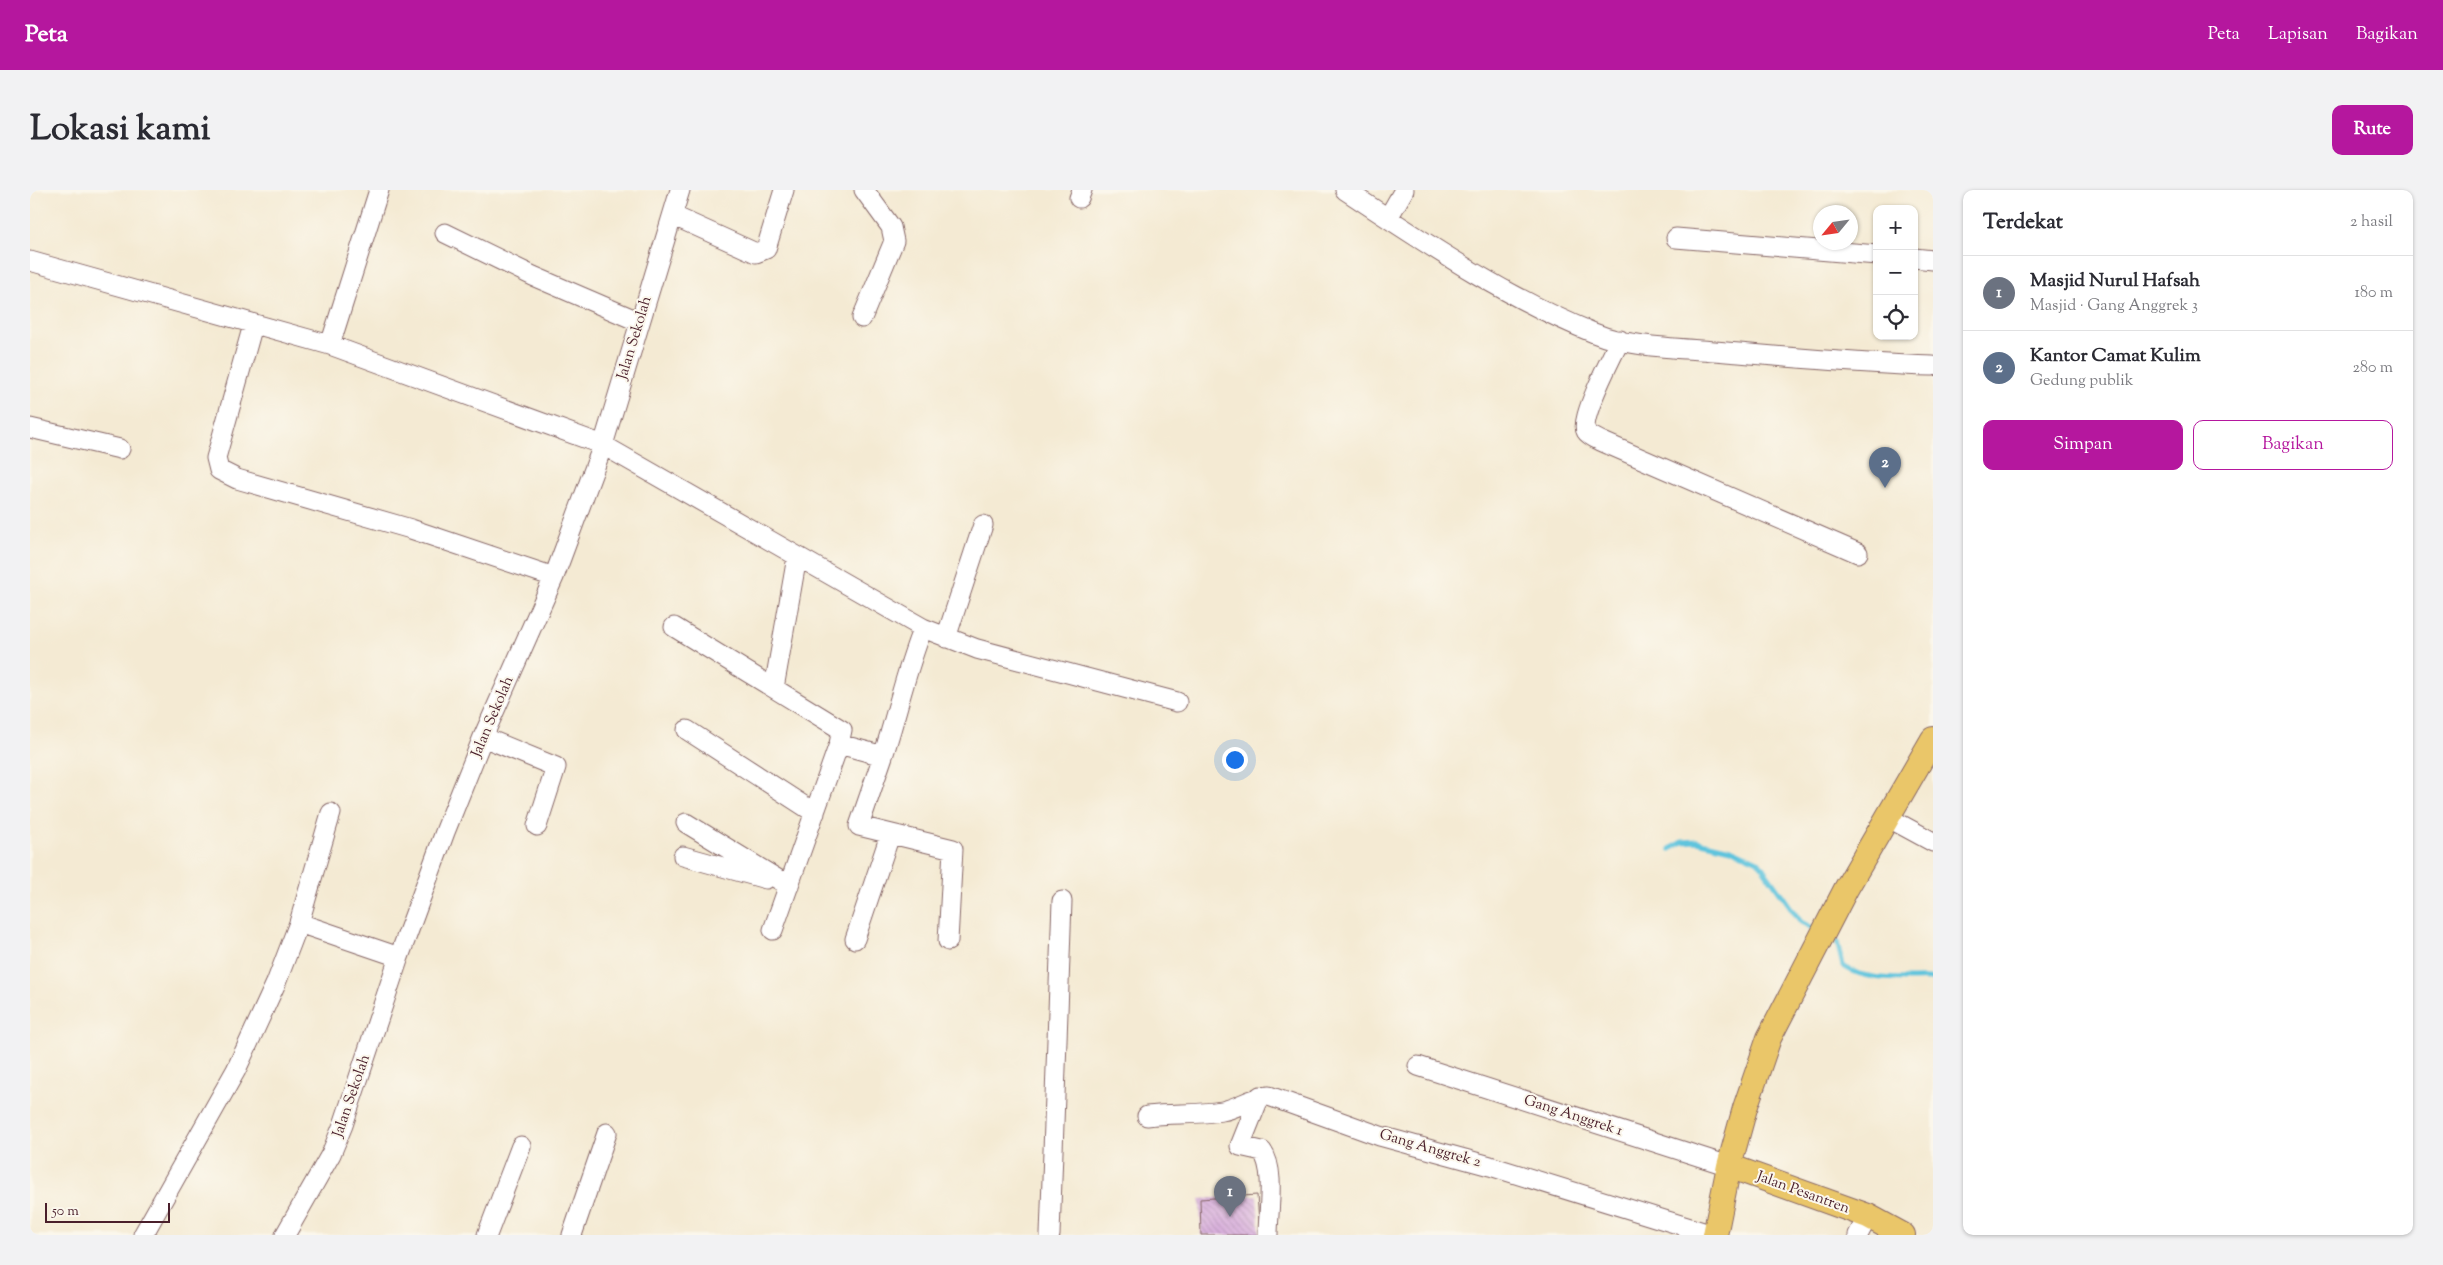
<!DOCTYPE html>
<html lang="id">
<head>
<meta charset="utf-8">
<style>
	:root { --surface:#fff; --page:#f2f2f3; --text:#2b2b33; --muted:#7c7c81; --line:#e1e1e2; --accent:#b5179e }
	body { margin:0; font-family:"Sorts Mill Goudy",serif; background:var(--page); color:var(--text) }
	.controls { position:absolute; right:15px; top:15px; display:grid; overflow:hidden; border-radius:10px; box-shadow:0 1px 4px #0004 }
	.controls button { width:45px; height:45px; display:grid; place-items:center; padding:0; border:0; border-bottom:1px solid var(--line); background:var(--surface); color:var(--text); font:25px sans-serif }
	.compass { position:absolute; left:1783px; top:15px; width:45px; height:45px; border-radius:50%; background:var(--surface); box-shadow:0 1px 4px #0004; rotate:241deg }
	.scale { position:absolute; left:15px; bottom:12px; width:125px; box-sizing:border-box; padding-left:5px; border:2px solid #4a1f2b; border-top:0; font-size:14px; line-height:18px; white-space:nowrap; color:#4a1f2b; -webkit-text-stroke:4px #fbf7ec; paint-order:stroke }
	.you { position:absolute; left:1204px; top:569px; width:18px; height:18px; margin:-12px; border:4px solid #fff; border-radius:50%; background:#1a73e8; box-shadow:0 0 0 8px #1a73e833 }
	.badge { display:grid; place-items:center; width:32px; height:32px; border-radius:50%; background:var(--accent); color:#fff; font-size:16px; font-weight:700 }
	.pin { position:absolute; translate:-50% -41px; filter:drop-shadow(0 1px 2px #0008) }
	.pin::after { content:''; position:absolute; top:26px; width:18px; height:15px; background:inherit; clip-path:polygon(0 0,100% 0,50% 100%) }
	.list { margin:0; padding:0; list-style:none }
	h2 { display:flex; justify-content:space-between; align-items:center; height:65px; margin:0; padding:0 20px; font-size:21px }
	h2 small { font-size:16px; font-weight:400; color:var(--muted) }
	.list li { display:grid; grid-template-columns:32px 1fr auto; gap:15px; align-items:center; box-sizing:border-box; height:75px; padding:0 20px; border-top:1px solid var(--line) }
	.list b { display:block; font-size:19px; white-space:nowrap }
	.list p { margin:0; font-size:16px; white-space:nowrap; color:var(--muted) }
	.list em { font-size:16px; font-style:normal; color:var(--muted) }
	.actions { display:flex; gap:10px; padding:15px 20px }
	.actions a { flex:1; padding:11px 0; border:1px solid var(--accent); border-radius:10px; text-align:center; font-size:18px; color:var(--accent) }
	.actions .main { background:var(--accent); color:#fff }
	.icon { flex:none; width:28px; height:28px; fill:none; stroke:currentColor; stroke-width:2; stroke-linecap:round; stroke-linejoin:round }
	.map { position:relative; flex:none; width:1903px; height:1045px; overflow:hidden; border-radius:10px }
	header { display:flex; align-items:center; gap:30px; box-sizing:border-box; height:70px; padding:0 25px; background:var(--accent); color:#fff }
	header strong { font-size:24px }
	nav { display:flex; gap:28px; margin-inline-start:auto; font-size:18px }
	.intro { display:flex; align-items:center; justify-content:space-between; box-sizing:border-box; height:120px; padding:0 30px }
	h1 { margin:0; font-size:35px }
	.button { padding:12px 22px; border-radius:10px; background:var(--accent); color:#fff; font-size:18px; font-weight:700 }
	main { display:flex; gap:30px; padding:0 30px }
	aside { flex:1; background:var(--surface); border-radius:10px; box-shadow:0 1px 4px #0004 }
	.map>svg:first-child { display:block }
	.lines { fill:none; stroke-linecap:round; stroke-linejoin:round }
	.stream { stroke:#5fc4dd; stroke-width:5 }
	.building { fill:url(#building-back-hatch) }
	.minor-casing { stroke:#866666; stroke-width:21 }
	.major-casing { stroke:#866666; stroke-width:26 }
	.minor { stroke:#fff; stroke-width:19 }
	.major { stroke:#eac669; stroke-width:24 }
	.labels { text-anchor:middle; dominant-baseline:central; stroke-width:4; stroke-linejoin:round; paint-order:stroke }
	.street-label { font-size:15px; fill:#4a1f2b; stroke:#fbf7ec }
</style>
</head>
<body>
<header>
<strong>Peta</strong>
<nav><a>Peta</a><a>Lapisan</a><a>Bagikan</a></nav>
</header>
<div class="intro"><h1>Lokasi kami</h1><a class="button">Rute</a></div>
<main>
<div class="map">
<svg width="1903" height="1045" viewBox="0 0 1903 1045">
	<defs>
		<pattern id="building-back-hatch" width="6" height="6" patternUnits="userSpaceOnUse" patternTransform="scale(1.25)"><rect width="6" height="6" fill="#d7abdc"/><path d="M-1 5l2 2M0 0l6 6M5-1l2 2" fill="none" stroke="#b08bb3"/></pattern>
	</defs>
	<rect width="100%" height="100%" fill="#fbf7ec"/>
	<filter id="ink" filterUnits="userSpaceOnUse"><feTurbulence type="fractalNoise" baseFrequency=".02" numOctaves="2"/><feDisplacementMap in="SourceGraphic" scale="10" xChannelSelector="R" yChannelSelector="G"/><feConvolveMatrix kernelMatrix="1 2 1 2 8 2 1 2 1" color-interpolation-filters="sRGB"/></filter>
	<filter id="wash" filterUnits="userSpaceOnUse"><feTurbulence type="fractalNoise" baseFrequency=".0096" numOctaves="4" result="noise"/><feDisplacementMap in="SourceGraphic" scale="20" xChannelSelector="R" yChannelSelector="G"/><feGaussianBlur stdDeviation="1.12" result="paint"/><feColorMatrix in="noise" values="0 0 0 0 0 0 0 0 0 0 0 0 0 0 0 0 0 1.4 0 .05"/><feComposite in="paint" operator="in"/></filter>
	<g filter="url(#wash)">
		<rect width="100%" height="100%" fill="#f4ead3"/>
		<g class="lines">
			<path class="stream" d="M1640,659L1652,652L1667,651L1701,659L1728,671L1771,732L1788,741
				M1797,747L1807,752L1813,776C1839,793 1873,788 1903,789"/>
		</g>
		<g id="blocks">
			<path class="building" d="M1227,1005L1230,1045H1171L1170,1009Z"/>
		</g>
	</g>
	<g filter="url(#ink)">
		<use href="#blocks" fill-opacity="0" stroke="#866666" stroke-width="1"/>
		<g class="lines">
			<g class="minor-casing">
				<path id="minor" d="M1315,0C1394,52 1476,108 1564,143C1597,157 1648,158 1684,161C1757,167 1830,174 1903,176
					M1049,8L1052,0
					M644,26L726,63L736,59L754,0
					M1358,28L1374,0
					M415,43L503,86L610,132
					M1646,48L1847,65
					M1884,68L1903,70
					M0,71L300,155L573,255L893,438L947,459L1147,512
					M832,128L864,51L861,37L834,0
					M223,135L186,268L189,280L207,289L381,339L524,387
					M1590,150C1583,164 1549,230 1556,241C1559,246 1567,249 1573,252L1828,363
					M300,155L349,0
					M0,238L90,259
					M644,437L812,540L809,554
					M916,448L953,335
					M744,498L767,367
					M657,540L785,623
					M453,547L526,577L507,636
					M853,566L829,636L923,659L918,751
					M301,623L269,733L369,767
					M1857,627L1903,652
					M656,633L759,696
					M653,666L736,689
					M743,740L809,554L853,566C867,524 876,479 893,438
					M825,749L860,645
					M1388,876L1699,976
					M1230,906L1210,956L1232,961C1246,980 1238,1021 1238,1045
					M1117,926C1142,923 1167,925 1192,921C1209,918 1221,907 1239,906L1350,946L1460,976L1683,1045
					M113,1045L206,880L246,793L269,733
					M255,1045L301,964L313,935L369,767L415,642L453,547L524,387L573,255L650,0
					M457,1045L491,956
					M542,1045L577,943
					M1020,1045L1032,711
					M1828,1045L1838,1026"/>
			</g>
			<g class="major-casing">
				<path id="major" d="M1699,976L1838,1026L1873,1045
					M1685,1045L1699,976L1715,918L1739,848L1816,699L1903,549"/>
			</g>
			<use href="#minor" class="minor"/>
			<use href="#major" class="major"/>
		</g>
	</g>
	<g class="labels">
		<g class="street-label">
			<text transform="translate(605 148) rotate(-73)">Jalan Sekolah</text>
			<text transform="translate(463 527) rotate(-67)">Jalan Sekolah</text>
			<text transform="translate(322 906) rotate(-71)">Jalan Sekolah</text>
			<text transform="translate(1543 926) rotate(18)">Gang Anggrek 1</text>
			<text transform="translate(1400 959) rotate(16)">Gang Anggrek 2</text>
			<text transform="translate(1773 1003) rotate(20)">Jalan Pesantren</text>
		</g>
	</g>
</svg>
<div class="controls">
<button>+</button>
<button>−</button>
<button><svg class="icon" aria-label="locate" viewBox="0 0 24 24"><circle cx="12" cy="12" r="6"/><path d="M12 2v4M12 18v4M2 12h4M18 12h4"/></svg></button>
</div>
<svg class="compass" viewBox="-18 -18 36 36"><path d="M0-13l5 13h-10z" fill="#e53935"/><path d="M0 13l5-13h-10z" fill="#7c7c81"/></svg>
<div class="scale">50 m</div>
<div class="you"></div>
<div class="pin badge" style="left:1200px;top:1027px;background:#6b7280">1</div>
<div class="pin badge" style="left:1855px;top:298px;background:#5c6f8a">2</div>
</div>
<aside>
<h2>Terdekat<small>2 hasil</small></h2>
<ul class="list">
<li><span class="badge" style="background:#6b7280">1</span><div><b>Masjid Nurul Hafsah</b><p>Masjid · Gang Anggrek 3</p></div><em>180 m</em></li>
<li><span class="badge" style="background:#5c6f8a">2</span><div><b>Kantor Camat Kulim</b><p>Gedung publik</p></div><em>280 m</em></li>
</ul>
<div class="actions"><a class="main">Simpan</a><a>Bagikan</a></div>
</aside>
</main>
</body>
</html>
